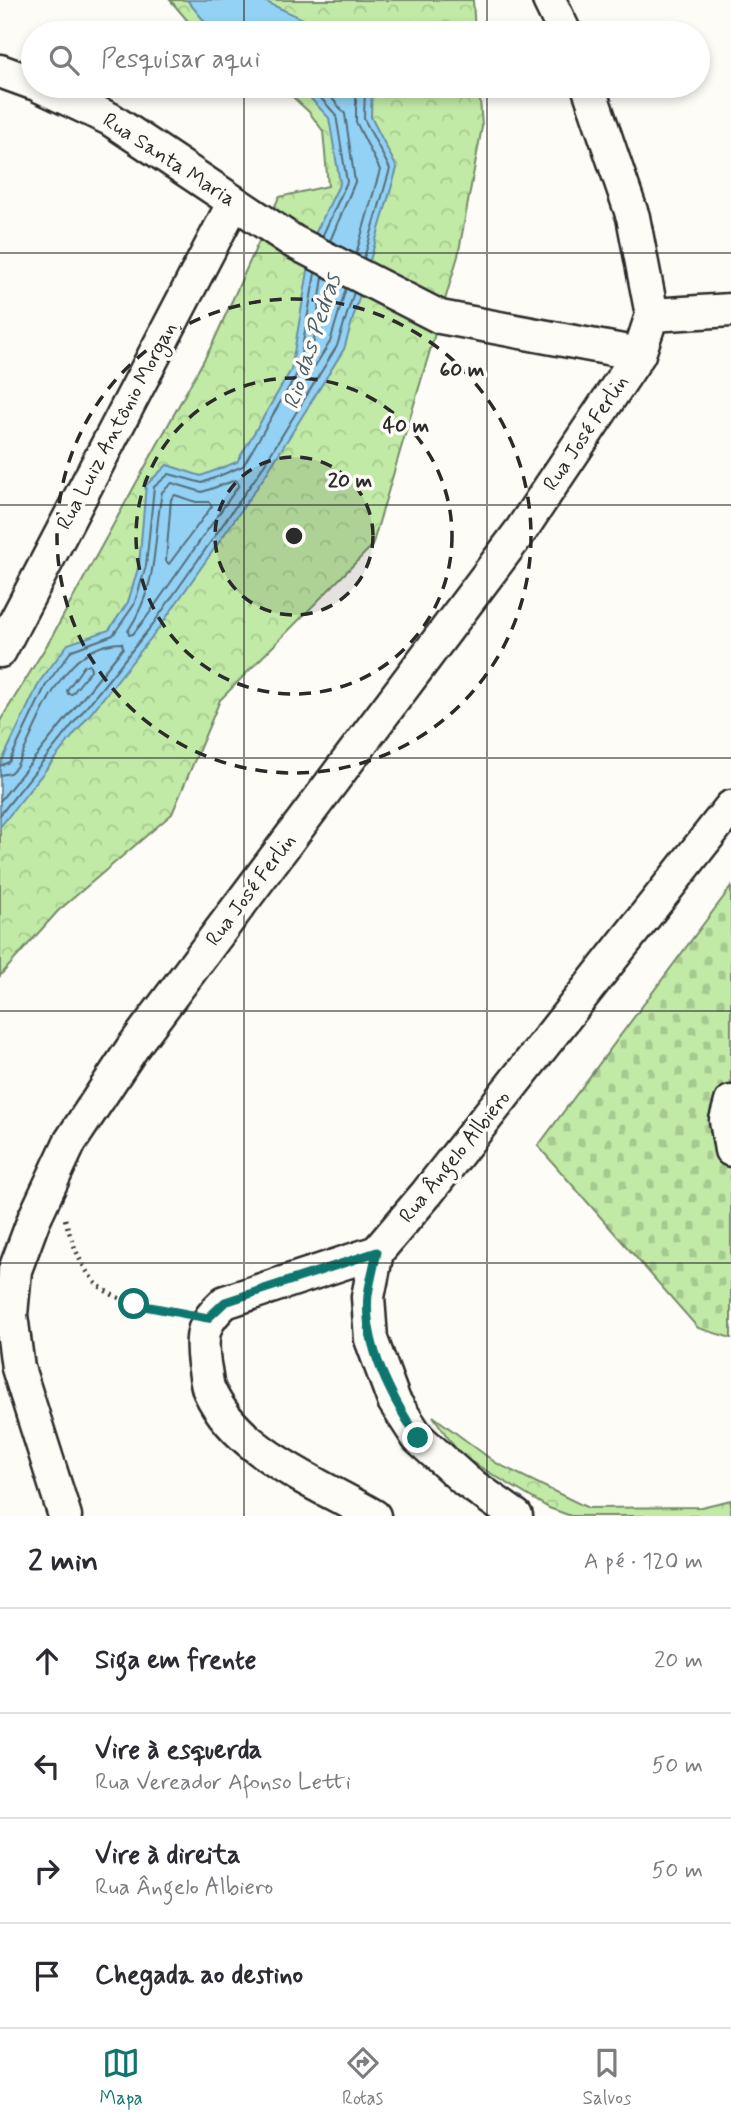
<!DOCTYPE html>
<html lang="pt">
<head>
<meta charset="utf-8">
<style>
	:root { --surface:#fff; --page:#f7f7f7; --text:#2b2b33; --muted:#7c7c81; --line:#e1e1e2; --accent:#0f766e }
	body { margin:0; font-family:Mynerve,sans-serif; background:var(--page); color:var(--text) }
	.stop { position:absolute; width:21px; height:21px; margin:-16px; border:5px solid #0f766e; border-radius:50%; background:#fff }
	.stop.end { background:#0f766e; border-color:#fff; box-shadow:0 2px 7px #0008 }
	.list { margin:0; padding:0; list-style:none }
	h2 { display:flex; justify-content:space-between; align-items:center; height:91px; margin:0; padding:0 28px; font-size:30px }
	h2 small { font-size:23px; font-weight:400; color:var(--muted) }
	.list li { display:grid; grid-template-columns:46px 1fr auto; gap:21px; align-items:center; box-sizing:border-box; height:105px; padding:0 28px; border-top:2px solid var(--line) }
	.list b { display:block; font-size:26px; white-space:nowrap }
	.list p { margin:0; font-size:23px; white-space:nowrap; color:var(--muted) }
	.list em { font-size:23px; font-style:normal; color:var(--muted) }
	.icon { flex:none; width:38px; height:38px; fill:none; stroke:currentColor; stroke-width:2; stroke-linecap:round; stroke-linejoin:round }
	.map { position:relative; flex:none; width:731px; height:1516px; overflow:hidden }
	.search { position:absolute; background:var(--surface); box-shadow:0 4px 10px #0003; left:21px; right:21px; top:21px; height:77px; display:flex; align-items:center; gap:18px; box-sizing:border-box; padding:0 24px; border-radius:38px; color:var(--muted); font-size:26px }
	.sheet { height:511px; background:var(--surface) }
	nav { display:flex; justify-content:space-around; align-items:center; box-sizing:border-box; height:98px; border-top:2px solid var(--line); background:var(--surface); font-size:19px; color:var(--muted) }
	nav a { display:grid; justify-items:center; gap:4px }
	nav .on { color:var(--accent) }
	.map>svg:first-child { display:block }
	.forest { fill:url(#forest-crowns); stroke:#768a68; stroke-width:2 }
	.cemetery { fill:url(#cemetery-stones); stroke:#768a68; stroke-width:2 }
	.water { fill:#93d2f4; stroke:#698fa4; stroke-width:2 }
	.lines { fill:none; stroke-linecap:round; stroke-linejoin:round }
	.shore { stroke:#556e7b; stroke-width:2 }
	.minor-casing { stroke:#2b2b2b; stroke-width:37 }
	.path { stroke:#2b2b2b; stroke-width:4.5; stroke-dasharray:2 5; stroke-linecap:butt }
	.minor { stroke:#fdfcf7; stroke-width:32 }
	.route { stroke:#0f766e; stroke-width:9 }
	.grid { fill:none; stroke:#2b2b2b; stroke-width:2; stroke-opacity:0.55 }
	.ring { fill:none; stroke:#2b2b2b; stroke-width:3.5; stroke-dasharray:12 9 }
	.labels { text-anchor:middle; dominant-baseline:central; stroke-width:7; stroke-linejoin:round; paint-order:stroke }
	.street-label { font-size:21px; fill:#2b2b2b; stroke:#fdfcf7 }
	.water-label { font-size:23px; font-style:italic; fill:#4a5d67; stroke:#fdfcf7 }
	.centre { fill:#2b2b2b; stroke:#fdfcf7; stroke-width:3.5 }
	.ring-label { font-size:21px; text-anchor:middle; font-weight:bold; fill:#2b2b2b; stroke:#fdfcf7; stroke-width:7; stroke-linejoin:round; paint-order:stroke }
</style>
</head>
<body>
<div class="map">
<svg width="731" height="1516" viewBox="0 0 731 1516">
	<defs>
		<pattern id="forest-crowns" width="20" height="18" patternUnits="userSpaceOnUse" patternTransform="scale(1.75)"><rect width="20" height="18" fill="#c1eaa6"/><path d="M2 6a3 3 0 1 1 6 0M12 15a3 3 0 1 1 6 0" fill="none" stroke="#a6c98f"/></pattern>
		<pattern id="cemetery-stones" width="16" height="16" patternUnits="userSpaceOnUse" patternTransform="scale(1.75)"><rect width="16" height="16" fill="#c1eaa6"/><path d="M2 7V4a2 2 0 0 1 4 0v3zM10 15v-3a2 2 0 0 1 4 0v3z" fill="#a6c98f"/></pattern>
	</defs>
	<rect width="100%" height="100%" fill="#fdfcf7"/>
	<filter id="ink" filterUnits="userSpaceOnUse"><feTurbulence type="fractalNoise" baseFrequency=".0143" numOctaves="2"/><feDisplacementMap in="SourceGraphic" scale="14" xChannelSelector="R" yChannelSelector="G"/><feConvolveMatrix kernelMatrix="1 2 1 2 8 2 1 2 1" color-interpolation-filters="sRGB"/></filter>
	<g filter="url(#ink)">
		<path class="forest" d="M170,0H473L475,33H198Z
			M281,86H479L482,127L458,256L372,546L220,700L172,814L58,911L0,976V721L50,640L212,345L279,197L328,186L323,131L309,112Z
			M433,1416L496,1463L588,1508L701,1507L731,1500V1516H571L549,1508L460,1455Z"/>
		<path class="cemetery" d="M731,887V1338L698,1328L538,1146Z"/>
		<path class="water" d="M187,0H262L333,33H214Z
			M299,86H372L371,117L397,168L344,349L265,476L159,628L0,827V765L40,681L68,644L109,630L128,602L139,565L146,485L167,465L201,476L237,462L291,370L314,236L340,183L329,118Z"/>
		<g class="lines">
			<path class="shore" d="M310,86L336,115L347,182L322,237
				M322,86L345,114L355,182L330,241
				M356,254L380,170L356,122V86
				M364,258L390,169L364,119L365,86
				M323,277L310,367L315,366L330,342L346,288
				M236,480L239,485L146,618L133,634L129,635L128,631C160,581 152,546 162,492L172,483L202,492Z
				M175,495L196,502H209L212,506L169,564L166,561L171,499Z
				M84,666L90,665L91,670L72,694H68L67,690Z
				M0,766L9,762L46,685L72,650L113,635L134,605L146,566L154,487L169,474L202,483L243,466L298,372L315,273
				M0,775L10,773L16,767C40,722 61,643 122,643L123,648L0,801
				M0,815L153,624L259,473L337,346L354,292"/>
			<g class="minor-casing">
				<path id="minor" d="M549,0L565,33
					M0,71L33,83
					M40,86L110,119L294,242L440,317L639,354
					M652,315L731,310
					M0,651L234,202
					M731,1102L726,1120L731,1150
					M65,1516L18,1368L11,1315L15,1270L34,1219L70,1142L133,1047L522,529L639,354L652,315L633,217L588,86
					M374,1516C318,1483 238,1454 209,1390C206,1383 206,1372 204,1364C200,1334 203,1322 225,1302L377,1252
					M516,1516L466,1481L418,1438L394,1401L371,1339L368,1297L377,1252L427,1193L731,807"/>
			</g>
			<path class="path" d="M65,1219C88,1296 108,1300 183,1313"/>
			<use href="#minor" class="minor"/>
		</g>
	</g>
	<g class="lines" filter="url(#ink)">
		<path class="route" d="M134,1304L208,1318L225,1302L377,1252C374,1266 370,1281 368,1295C363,1345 392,1398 418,1438"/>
	</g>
	<path class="grid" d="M244,0V33M487,0V33M244,86V1516M487,86V1516M0,253H731M0,505H731M0,758H731M0,1011H731M0,1263H731"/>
	<circle cx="294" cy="536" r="79" fill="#2b2b2b" fill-opacity=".12"/>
	<g class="ring">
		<circle cx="294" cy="536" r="79"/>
		<circle cx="294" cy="536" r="158"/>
		<circle cx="294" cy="536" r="237"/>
	</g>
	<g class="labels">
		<g class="street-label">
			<text transform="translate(169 160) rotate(33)">Rua Santa Maria</text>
			<text transform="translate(117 426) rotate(-62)">Rua Luiz Antônio Morgan</text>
			<text transform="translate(586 433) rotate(-56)">Rua José Ferlin</text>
			<text transform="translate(251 890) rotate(-53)">Rua José Ferlin</text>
			<text transform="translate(455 1157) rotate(-51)">Rua Ângelo Albiero</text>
		</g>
		<g class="water-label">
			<text transform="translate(313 342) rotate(-72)">Rio das Pedras</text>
		</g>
	</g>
	<circle cx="294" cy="536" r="10" class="centre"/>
	<g class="ring-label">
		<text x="462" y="376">60 m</text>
		<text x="406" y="432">40 m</text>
		<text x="350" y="487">20 m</text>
	</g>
</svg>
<div class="stop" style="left:134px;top:1304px"></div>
<div class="stop end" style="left:418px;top:1438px"></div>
<div class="search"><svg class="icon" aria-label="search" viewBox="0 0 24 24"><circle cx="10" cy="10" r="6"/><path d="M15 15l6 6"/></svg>Pesquisar aqui</div>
</div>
<section class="sheet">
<h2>2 min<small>A pé · 120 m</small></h2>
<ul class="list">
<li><svg class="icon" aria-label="ahead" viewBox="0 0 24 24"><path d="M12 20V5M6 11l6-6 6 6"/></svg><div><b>Siga em frente</b></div><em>20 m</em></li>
<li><svg class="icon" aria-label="left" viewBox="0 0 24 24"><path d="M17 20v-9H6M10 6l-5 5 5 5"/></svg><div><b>Vire à esquerda</b><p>Rua Vereador Afonso Letti</p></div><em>50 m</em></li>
<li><svg class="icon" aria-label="right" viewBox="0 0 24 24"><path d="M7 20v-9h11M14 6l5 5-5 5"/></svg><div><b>Vire à direita</b><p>Rua Ângelo Albiero</p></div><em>50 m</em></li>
<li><svg class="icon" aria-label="arrive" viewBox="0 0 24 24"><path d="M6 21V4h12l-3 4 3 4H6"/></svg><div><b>Chegada ao destino</b></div></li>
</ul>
</section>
<nav>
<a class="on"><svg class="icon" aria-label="map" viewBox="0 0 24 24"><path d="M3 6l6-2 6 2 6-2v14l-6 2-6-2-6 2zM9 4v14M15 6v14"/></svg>Mapa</a>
<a><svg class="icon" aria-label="directions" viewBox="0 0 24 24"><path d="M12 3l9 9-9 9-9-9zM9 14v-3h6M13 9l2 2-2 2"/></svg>Rotas</a>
<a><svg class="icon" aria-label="saved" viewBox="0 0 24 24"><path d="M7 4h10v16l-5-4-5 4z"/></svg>Salvos</a>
</nav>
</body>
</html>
